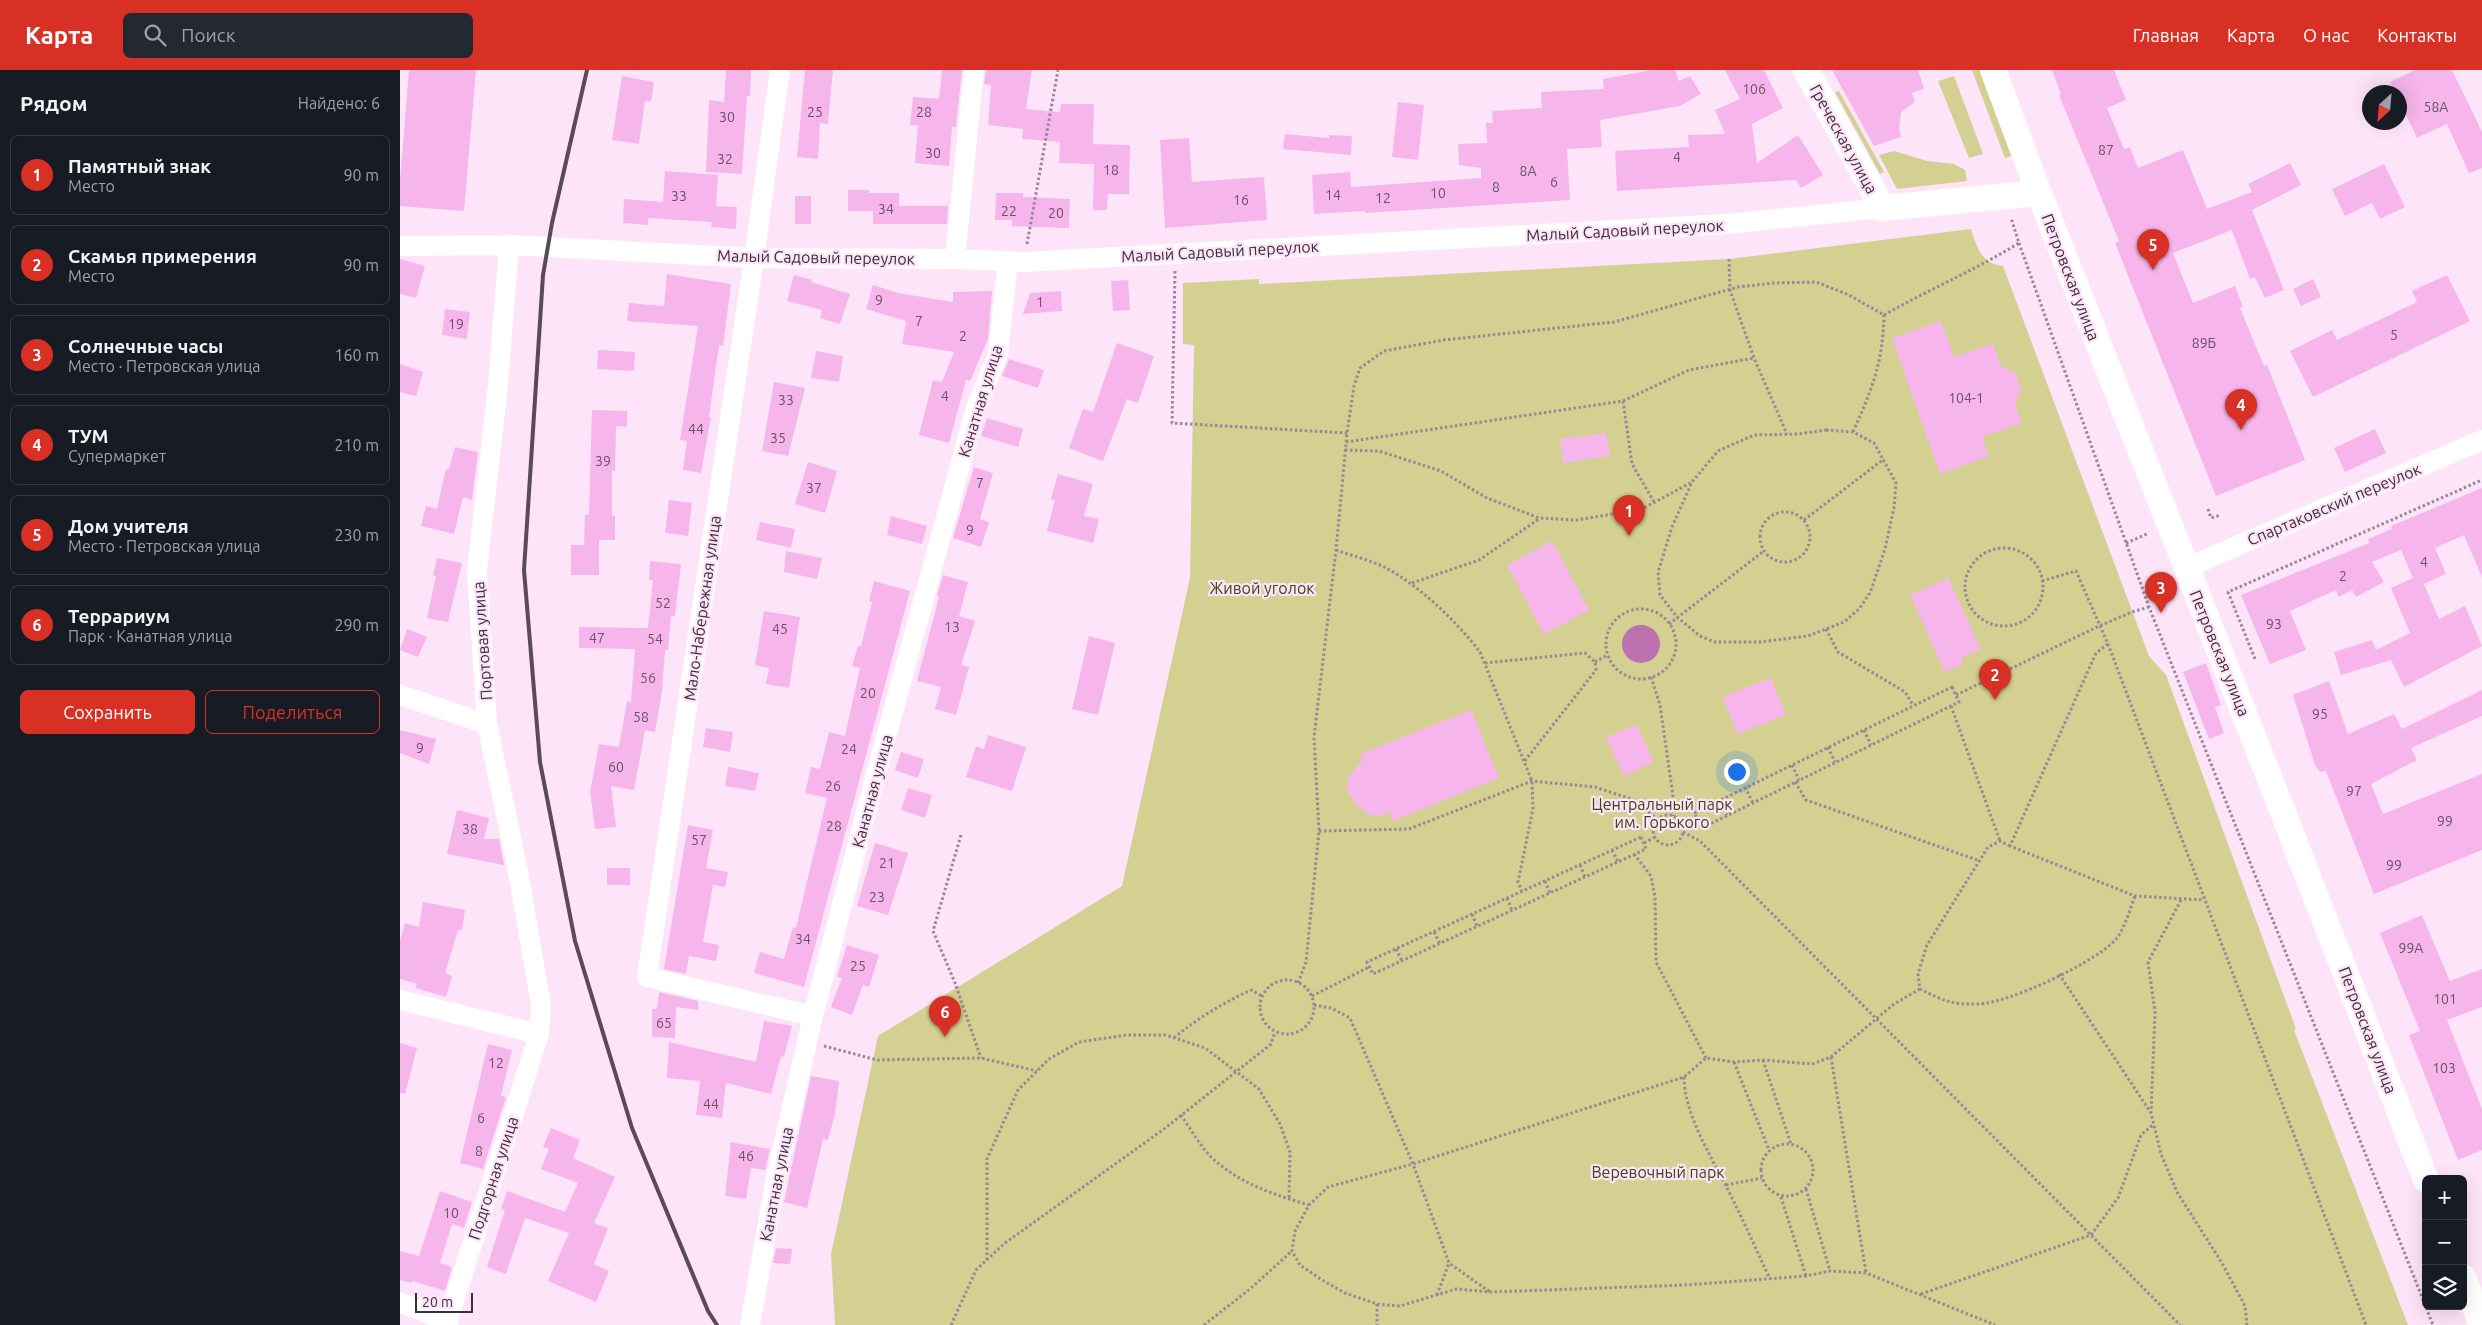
<!DOCTYPE html>
<html lang="ru">
<head>
<meta charset="utf-8">
<style>
	:root { --surface:#171b24; --page:#242831; --text:#f1f3f6; --muted:#9ea1a6; --line:#363941; --accent:#d93025 }
	body { margin:0; font-family:Ubuntu,sans-serif; background:var(--page); color:var(--text) }
	.controls { position:absolute; right:15px; bottom:15px; display:grid; overflow:hidden; border-radius:8px; box-shadow:0 5px 20px #0002 }
	.controls button { width:45px; height:45px; display:grid; place-items:center; padding:0; border:0; border-bottom:1px solid var(--line); background:var(--surface); color:var(--text); font:25px sans-serif }
	.compass { position:absolute; left:1962px; top:15px; width:45px; height:45px; border-radius:50%; background:var(--surface); box-shadow:0 5px 20px #0002; rotate:206deg }
	.scale { position:absolute; left:15px; bottom:12px; width:58px; box-sizing:border-box; padding-left:5px; border:2px solid #3b2f39; border-top:0; font-size:14px; line-height:18px; white-space:nowrap; color:#3b2f39; -webkit-text-stroke:4px #fde4f8; paint-order:stroke }
	.you { position:absolute; left:1336px; top:701px; width:18px; height:18px; margin:-12px; border:4px solid #fff; border-radius:50%; background:#1a73e8; box-shadow:0 0 0 8px #1a73e833 }
	.badge { display:grid; place-items:center; width:32px; height:32px; border-radius:50%; background:var(--accent); color:#fff; font-size:16px; font-weight:700 }
	.pin { position:absolute; translate:-50% -41px; filter:drop-shadow(0 1px 2px #0008) }
	.pin::after { content:''; position:absolute; top:26px; width:18px; height:15px; background:inherit; clip-path:polygon(0 0,100% 0,50% 100%) }
	.list { margin:0; padding:0; list-style:none }
	h2 { display:flex; justify-content:space-between; align-items:center; height:65px; margin:0; padding:0 20px; font-size:21px }
	h2 small { font-size:16px; font-weight:400; color:var(--muted) }
	.list li { display:grid; grid-template-columns:32px 1fr auto; gap:15px; align-items:center; box-sizing:border-box; height:80px; margin:0 10px 10px; padding:0 10px; border:1px solid var(--line); border-radius:8px }
	.list b { display:block; font-size:19px; white-space:nowrap }
	.list p { margin:0; font-size:16px; white-space:nowrap; color:var(--muted) }
	.list em { font-size:16px; font-style:normal; color:var(--muted) }
	.actions { display:flex; gap:10px; padding:15px 20px }
	.actions a { flex:1; padding:11px 0; border:1px solid var(--accent); border-radius:8px; text-align:center; font-size:18px; color:var(--accent) }
	.actions .main { background:var(--accent); color:#fff }
	.icon { flex:none; width:28px; height:28px; fill:none; stroke:currentColor; stroke-width:2; stroke-linecap:round; stroke-linejoin:round }
	.map { position:relative; flex:none; width:2082px; height:1255px; overflow:hidden }
	header { display:flex; align-items:center; gap:30px; box-sizing:border-box; height:70px; padding:0 25px; background:var(--accent); color:#fff }
	header strong { font-size:24px }
	nav { display:flex; gap:28px; margin-inline-start:auto; font-size:18px }
	.search { width:350px; height:45px; background:var(--page); display:flex; align-items:center; gap:12px; box-sizing:border-box; padding:0 18px; border-radius:8px; color:var(--muted); font-size:19px }
	main { display:flex }
	aside { flex:1; background:var(--surface) }
	.map>svg:first-child { display:block }
	.green { fill:#d3d091 }
	.water { fill:#bc71b0 }
	.building { fill:#f7b6eb }
	.lines { fill:none; stroke-linecap:round; stroke-linejoin:round }
	.path { stroke:#9a8796; stroke-width:3; stroke-dasharray:2.5 2.5; stroke-linecap:butt }
	.minor { stroke:#fff; stroke-width:20 }
	.major { stroke:#fff; stroke-width:26 }
	.rail { stroke:#594b57; stroke-width:4 }
	.labels { text-anchor:middle; dominant-baseline:central; stroke-width:4.5; stroke-linejoin:round; paint-order:stroke }
	.number-label { font-size:14px; fill:#6a5166 }
	.street-label { font-size:16px; fill:#3b2f39; stroke:#fde4f8 }
	.park-label { font-size:16px; fill:#444217; stroke:#fde4f8 }
</style>
</head>
<body>
<header>
<strong>Карта</strong>
<div class="search"><svg class="icon" aria-label="search" viewBox="0 0 24 24"><circle cx="10" cy="10" r="6"/><path d="M15 15l6 6"/></svg>Поиск</div>
<nav><a>Главная</a><a>Карта</a><a>О нас</a><a>Контакты</a></nav>
</header>
<main>
<aside>
<h2>Рядом<small>Найдено: 6</small></h2>
<ul class="list">
<li><span class="badge">1</span><div><b>Памятный знак</b><p>Место</p></div><em>90 m</em></li>
<li><span class="badge">2</span><div><b>Скамья примерения</b><p>Место</p></div><em>90 m</em></li>
<li><span class="badge">3</span><div><b>Солнечные часы</b><p>Место · Петровская улица</p></div><em>160 m</em></li>
<li><span class="badge">4</span><div><b>ТУМ</b><p>Супермаркет</p></div><em>210 m</em></li>
<li><span class="badge">5</span><div><b>Дом учителя</b><p>Место · Петровская улица</p></div><em>230 m</em></li>
<li><span class="badge">6</span><div><b>Террариум</b><p>Парк · Канатная улица</p></div><em>290 m</em></li>
</ul>
<div class="actions"><a class="main">Сохранить</a><a>Поделиться</a></div>
</aside>
<div class="map">
<svg width="2082" height="1255" viewBox="0 0 2082 1255">
	<rect width="100%" height="100%" fill="#fde4f8"/>
	<path class="green" d="M1572,0H1583L1615,85L1605,88Z
		M1554,6L1583,84L1569,88L1538,11Z
		M1439,21L1484,102L1480,104L1435,22Z
		M1494,81L1527,91L1554,94L1565,100L1567,111L1497,119L1479,85Z
		M1571,159C1577,177 1581,194 1603,196L1749,586L1766,605L1896,959L1894,960L2008,1255H435L431,1184L478,966L722,816L790,508L794,275L783,274V213L859,209V214L1329,189Z"/>
	<path class="water" d="M1222 574a19 19 0 1 1 38 0a19 19 0 1 1-38 0Z"/>
	<path class="building" d="M9,0H76L64,141L0,136V110Z
		M326,0H351L350,26H347L342,104L306,102L309,30L324,32Z
		M405,0H433L428,54L420,53L418,89L397,87Z
		M542,0H562L556,57H552L549,96L515,93L518,55H510L513,27L539,29Z
		M586,0H632L626,39L660,42L661,34H694L693,74L730,75L729,124H708L707,140H693L694,94L659,93L660,72L622,69L623,59L588,55L591,15L584,14Z
		M1252,0H1275L1279,11L1290,6L1301,24L1280,36L1200,50L1202,77L1167,79L1170,130L965,143V141L914,144L912,105L950,102L951,117L1081,108V98L1059,95L1058,74L1087,73L1086,53H1093L1092,41L1142,38L1141,22L1204,19L1203,9Z
		M1325,0H1364L1383,38L1352,54L1357,93L1398,65L1423,105L1401,118L1396,110L1217,121L1215,81L1289,77L1288,65L1325,64L1315,40L1340,29Z
		M1432,0H1518L1524,19L1512,23L1515,32L1501,42L1499,59L1501,67L1474,76Z
		M1652,0H1714L1726,30L1707,38L1724,79L1730,77L1738,98L1783,80L1807,139L1852,122L1848,114L1890,93L1901,115L1852,140L1884,220L1865,228L1855,207L1850,209L1832,160L1773,183L1793,233L1835,216L1843,237L1840,238L1864,296L1867,295L1905,390L1816,426L1715,173L1719,171L1659,25L1661,24Z
		M2015,0H2052L2082,62V98L2069,103L2047,54L2017,68L2000,32V22H1995L1990,12Z
		M222,6L254,12L251,32L245,31L239,74L212,70Z
		M998,32L1024,35L1018,90L992,87Z
		M885,64L929,68V65L952,66L951,85L883,79Z
		M789,68L792,112L864,107L867,150L765,158L760,70Z
		M1984,94L2005,137L1980,149L1972,133L1945,146L1932,119Z
		M265,101L318,105L316,136L337,137L336,159L311,157L312,152L248,148V155L223,153L224,129L263,132Z
		M448,120H469V123H499V136H548L547,154H473V141H448Z
		M596,123H623V127L670,129L669,158L612,156V150H595Z
		M395,126H411V154H395Z
		M0,189L25,196L16,228L0,224Z
		M267,204L331,214L323,276L319,275L309,347H311L301,403L283,400L287,371L280,370L298,256L227,251L229,233L264,236Z
		M394,205L412,210L411,212L450,224L440,254L420,248L422,240L387,231Z
		M2047,205L2070,251L1913,327L1890,281L1932,260L1937,270L2017,232L2012,221Z
		M1913,209L1921,227L1901,236L1893,219Z
		M728,210L730,240L713,241L711,211Z
		M473,215L498,223L553,232V222L592,221L588,269L570,311L566,310L549,373L519,365L533,310L542,312L554,282L502,274L506,251L466,239Z
		M661,221L662,241L623,244L630,223Z
		M45,239L70,242L67,269L42,265Z
		M1541,251L1554,287L1593,274L1601,296L1616,304L1621,321L1615,334L1622,353L1582,367L1589,386L1540,404L1492,268Z
		M717,273L754,286L738,333L727,329L703,391L669,378L683,339L693,342Z
		M198,280L235,282L234,301L197,299Z
		M416,281L443,286L439,312L411,308Z
		M609,289L644,300L638,318L602,306Z
		M0,294L23,302L16,326L0,322Z
		M374,312L405,318L388,386L362,381Z
		M192,340L227,341V357L216,356L215,401L212,400V446H215V470H199V505H171V475H184L185,445H189Z
		M587,348L623,359L618,377L581,366Z
		M1975,359L1986,383L1945,402L1934,378Z
		M1206,363L1210,386L1163,393L1160,369Z
		M55,377L78,382L72,430L63,427L54,464L21,456L26,436L37,439L46,399H49Z
		M408,392L437,401L425,443L395,434Z
		M574,397L593,403L580,449L589,452L581,477L553,468Z
		M658,404L693,414L684,446L699,449L693,473L647,461L655,430L651,429Z
		M2082,418V507L2064,465L2035,478L2046,504L2024,514L2039,549L2065,536L2082,576L2004,617L1991,590L1941,605L1934,582L1972,570L1976,580L2010,563L1991,518L2013,508L2001,480L1972,492L1984,512L1956,527L1952,520L1939,527L1936,520L1890,541L1906,580L1870,594L1841,525L1969,473L1968,469L1992,459L1991,456Z
		M269,430L292,433L288,466L265,463Z
		M491,446L527,456L522,474L487,465Z
		M360,452L395,459L391,478L356,470Z
		M1152,471L1189,540L1144,564L1107,495Z
		M386,481L422,488L417,509L384,502Z
		M37,488L62,493L48,552L27,548L36,506L33,505Z
		M250,491L281,494L275,546H271L268,580H265L262,621L255,662L245,660L234,720L211,716L216,757L195,759L190,722L199,674L219,677L227,631L231,632L235,579L179,578V557L248,558L253,510H249Z
		M543,505L568,512L559,546L575,551L561,595L569,597L556,645L535,639L541,617L517,611L539,527L537,526Z
		M1548,508L1581,579L1561,588L1563,594L1545,602L1510,525Z
		M474,511L510,521L404,917L354,903L360,882L384,889L393,857L396,858L427,728L405,723L411,697L420,699L429,662L445,666L460,598L452,596L458,576H461L472,532L469,531Z
		M364,541L400,547L389,618L366,614L369,598L355,595Z
		M7,559L27,567L18,587L0,580Z
		M689,566L715,573L698,645L672,639Z
		M1806,593L1821,635L1815,637L1824,663L1809,669L1783,602Z
		M1371,608L1386,645L1337,664L1323,627Z
		M1929,611L1948,664L1994,644L2002,659L2082,620V646L2011,678L2017,690L1971,714L1983,744L2082,704V780L1974,824L1926,701L1920,702L1915,695L1893,625Z
		M1071,640L1099,708L993,751L990,742L979,746L970,745L956,735L947,720V709L962,690L960,684Z
		M1236,654L1254,692L1224,706L1206,668Z
		M306,658L333,662L330,682L303,677Z
		M0,660L36,669L29,694L0,683Z
		M588,665L626,677L612,721L566,707L576,676L584,679Z
		M501,682L524,689L518,708L495,700Z
		M328,697L359,703L355,721L325,716Z
		M508,718L532,725L525,748L501,740Z
		M57,740L89,748L84,769H99L104,795L47,784Z
		M288,755L313,760L306,798L328,802L325,817L313,815L303,872L319,875L316,891L289,886L286,904L264,899Z
		M475,773L508,783L488,845L457,836Z
		M207,798H230V815H207Z
		M23,832L65,840L62,860H58L45,903L52,906L46,927L15,918L17,914L0,909V871L5,853L19,857Z
		M2022,845L2050,911L2082,899V937L2047,950L2082,1039V1080L2058,1090L2009,965L2020,961L1980,863Z
		M447,875L479,885L469,917L463,915L452,945L431,937L442,908L437,907Z
		M259,922L298,931V940L276,937L275,968L252,967V939H257Z
		M364,951L392,956L384,987L381,986L371,1024L326,1013L322,1048L296,1045L300,1011L267,1008L269,972L356,992Z
		M0,973L17,978L5,1024L0,1023Z
		M88,974L112,980L101,1026L106,1027L83,1099L60,1093Z
		M411,1006L439,1011L435,1044L428,1070L423,1069L407,1138L384,1132Z
		M151,1058L180,1070L173,1088L215,1107L194,1153L208,1158L194,1194L209,1201L196,1232L148,1211L169,1163L125,1148L106,1204L87,1197L105,1140L101,1139L107,1121L165,1142L178,1113L141,1099L149,1079L143,1077Z
		M331,1072L370,1079L365,1100L351,1098L346,1129L325,1126Z
		M40,1121L72,1132L64,1158L52,1154L40,1193L52,1197L45,1221L13,1211L12,1213L0,1210V1181L19,1186Z
		M376,1178L392,1179L390,1194L373,1193Z"/>
	<g class="lines">
		<path class="path" d="M1619,173L1749,537L2033,1255
			M627,174L658,0
			M1329,189L1330,220L1354,288L1387,364
			M775,201L772,353L947,363
			M1484,245C1528,220 1575,200 1619,173L1611,148
			M1223,331L1232,394L1254,432
			M1426,360L1453,362L1474,373L1496,413L1494,438L1485,479L1470,523L1459,539L1444,552L1408,566L1360,572H1314L1300,566L1277,547L1260,525L1258,502L1272,457L1292,412L1318,381L1354,365L1398,364Z
			M1453,362C1472,319 1483,293 1484,245
			M946,372L1223,331L1289,300L1354,288
			M945,380L979,381L1041,401L1087,428L1139,448L1177,450L1242,439L1292,412
			M1808,439L1811,448L1821,445
			M1360 467a25 25 0 1 1 50 0a25 25 0 1 1-50 0Z
			M1404,450L1484,389
			M1726,473L1747,464
			M1565 517a39 39 0 1 1 78 0a39 39 0 1 1-78 0Z
			M936,480C952,486 971,490 986,498C1020,516 1057,552 1080,582L1132,711L1133,739L1118,812L1122,821
			M1642,511L1676,501L1708,574L1966,1255
			M1012,513L1079,490L1139,449
			M1206 574a35 35 0 1 1 70 0a35 35 0 1 1-70 0Z
			M1269,554L1364,481
			M1426,559L1438,582L1505,622L1513,635
			M1708,574L1696,583L1610,776L1735,826L1804,830
			M1855,589L1828,522L2082,410
			M1195,592L1207,585
			M1085,593L1185,583L1195,592L1196,600L1124,692
			M1251,607L1260,635L1274,733L1273,746
			M1552,617L1559,632L1302,758L1294,743Z
			M1556,625L1699,556L1732,542L1749,537
			M1551,636L1600,771
			M1464,660L1471,675
			M1428,677L1435,692
			M1392,695L1399,710
			M1395,712L1406,730L1580,791
			M1345,717L1353,733
			M1320,730L1327,745
			M1253 760a15 15 0 1 1 30 0a15 15 0 1 1-30 0Z
			M1283,757L1298,750
			M919,761L1009,759L1132,711L1195,717L1234,730L1257,749
			M1283,762L1300,771L1780,1255
			M561,765L533,861L555,913L581,988
			M1241,767L1246,779L973,904L967,892Z
			M1244,773L1255,767
			M1610,776L1600,771L1588,777L1527,875L1518,904L1520,919C1542,930 1552,935 1578,934C1607,934 1699,891 1717,868C1725,857 1730,839 1735,826
			M1212,780L1218,792
			M1234,784L1251,806L1255,827L1256,892L1306,988
			M1180,795L1185,807
			M1145,811L1150,823
			M1107,828L1112,840
			M1781,830L1748,892L1755,942L1751,1043L1761,1084L1777,1122L1822,1193L1845,1236L1847,1255
			M1072,844L1077,856
			M1034,862L1040,874
			M996,879L1002,891
			M1659,904L1751,1043
			M860 937a27 27 0 1 1 54 0a27 27 0 1 1-54 0Z
			M898,913L906,892L919,761L914,667L936,480L947,363L954,316L960,298L984,281L1044,270L1214,252L1338,217L1374,213L1416,212L1449,225L1484,245
			M1520,919L1494,934L1431,987L1412,994L1363,990L1334,992L1306,988L1284,1007L1013,1094L928,1117L909,1135L895,1161L892,1181L900,1195L922,1210L945,1223L977,1234L1000,1236L1056,1219L1091,1222L1285,1215L1406,1206L1430,1201L1466,1203L1595,1255
			M912,926L969,897
			M914,935L931,938L950,948L1013,1094L1049,1193L1090,1222
			M774,968C798,948 823,933 851,920L862,926
			M424,976L477,990L581,988L637,1001
			M1431,987L1466,1203
			M1363,990L1391,1074
			M1334,992L1369,1080
			M1284,1007C1284,1042 1309,1083 1325,1114C1341,1145 1355,1177 1370,1209
			M781,1045C790,1058 799,1074 810,1086C838,1113 872,1124 909,1135
			M1361 1100a26 26 0 1 1 52 0a26 26 0 1 1-52 0Z
			M1326,1115L1362,1108
			M1406,1119L1430,1201
			M1381,1127L1406,1206
			M587,1190V1089L618,1020L649,989L679,972L727,965H766L805,978L859,1019L880,1054L890,1082L889,1129
			M1521,1224L1691,1165L1718,1128L1741,1065L1754,1054
			M1037,1225L1049,1193
			M977,1234V1255
			M551,1255L576,1200L605,1173L764,1059L871,974L875,962
			M804,1255L850,1219L892,1181"/>
		<path class="minor" d="M380,0L354,188L247,907L413,946
			M0,176L109,175L354,188L555,189L624,192L1327,154L1483,138
			M555,189L574,0
			M1786,498L2082,370
			M0,625L87,654
			M0,930L139,964
			M0,1233L28,1243L49,1255
			M47,1253L139,964L141,935L118,801L87,654L77,501L98,315L109,175
			M350,1255L376,1107L413,946L475,708L575,341L598,284L608,191"/>
		<path class="major" d="M1406,0L1483,138L1639,123
			M1593,0L1639,123L1877,727L2026,1110
			M2063,1207L2082,1255"/>
		<path class="rail" d="M187,0L152,153L143,205L124,500L140,692L175,871L232,1058L308,1241L317,1255"/>
	</g>
	<g class="labels">
		<g class="number-label">
			<text x="1354" y="19">106</text>
			<text x="2036" y="37">58А</text>
			<text x="415" y="42">25</text>
			<text x="524" y="42">28</text>
			<text x="327" y="47">30</text>
			<text x="1706" y="80">87</text>
			<text x="533" y="83">30</text>
			<text x="1277" y="87">4</text>
			<text x="325" y="89">32</text>
			<text x="711" y="100">18</text>
			<text x="1128" y="101">8А</text>
			<text x="1154" y="112">6</text>
			<text x="1096" y="117">8</text>
			<text x="1038" y="123">10</text>
			<text x="933" y="125">14</text>
			<text x="279" y="126">33</text>
			<text x="983" y="128">12</text>
			<text x="841" y="130">16</text>
			<text x="486" y="139">34</text>
			<text x="609" y="141">22</text>
			<text x="656" y="143">20</text>
			<text x="479" y="230">9</text>
			<text x="640" y="232">1</text>
			<text x="519" y="251">7</text>
			<text x="56" y="254">19</text>
			<text x="1994" y="265">5</text>
			<text x="563" y="266">2</text>
			<text x="1804" y="273">89Б</text>
			<text x="545" y="326">4</text>
			<text x="1566" y="328">104-1</text>
			<text x="386" y="330">33</text>
			<text x="296" y="359">44</text>
			<text x="378" y="368">35</text>
			<text x="203" y="391">39</text>
			<text x="580" y="413">7</text>
			<text x="414" y="418">37</text>
			<text x="570" y="460">9</text>
			<text x="2024" y="492">4</text>
			<text x="1943" y="506">2</text>
			<text x="263" y="533">52</text>
			<text x="1874" y="554">93</text>
			<text x="552" y="557">13</text>
			<text x="380" y="559">45</text>
			<text x="197" y="568">47</text>
			<text x="255" y="569">54</text>
			<text x="248" y="608">56</text>
			<text x="468" y="623">20</text>
			<text x="1920" y="644">95</text>
			<text x="241" y="647">58</text>
			<text x="20" y="678">9</text>
			<text x="449" y="679">24</text>
			<text x="216" y="697">60</text>
			<text x="433" y="716">26</text>
			<text x="1954" y="721">97</text>
			<text x="2045" y="751">99</text>
			<text x="434" y="756">28</text>
			<text x="70" y="759">38</text>
			<text x="299" y="770">57</text>
			<text x="487" y="793">21</text>
			<text x="1994" y="795">99</text>
			<text x="477" y="827">23</text>
			<text x="403" y="869">34</text>
			<text x="2011" y="878">99А</text>
			<text x="458" y="896">25</text>
			<text x="2045" y="929">101</text>
			<text x="264" y="953">65</text>
			<text x="96" y="993">12</text>
			<text x="2044" y="998">103</text>
			<text x="311" y="1034">44</text>
			<text x="81" y="1048">6</text>
			<text x="79" y="1081">8</text>
			<text x="346" y="1086">46</text>
			<text x="51" y="1143">10</text>
		</g>
		<g class="street-label">
			<text transform="translate(1444 69) rotate(61)">Греческая улица</text>
			<text transform="translate(1225 160) rotate(-3)">Малый Садовый переулок</text>
			<text transform="translate(820 181) rotate(-3)">Малый Садовый переулок</text>
			<text transform="translate(416 187) rotate(1)">Малый Садовый переулок</text>
			<text transform="translate(1671 207) rotate(69)">Петровская улица</text>
			<text transform="translate(580 331) rotate(-73)">Канатная улица</text>
			<text transform="translate(1934 434) rotate(-23)">Спартаковский переулок</text>
			<text transform="translate(302 538) rotate(-82)">Мало-Набережная улица</text>
			<text transform="translate(82 571) rotate(-94)">Портовая улица</text>
			<text transform="translate(1820 583) rotate(68)">Петровская улица</text>
			<text transform="translate(472 721) rotate(-75)">Канатная улица</text>
			<text transform="translate(1968 960) rotate(69)">Петровская улица</text>
			<text transform="translate(93 1108) rotate(-72)">Подгорная улица</text>
			<text transform="translate(376 1114) rotate(-79)">Канатная улица</text>
		</g>
		<g class="park-label">
			<text x="862" y="518">Живой уголок</text>
			<text x="1262" y="734">Центральный парк<tspan x="1262" dy="18">им. Горького</tspan></text>
			<text x="1258" y="1102">Веревочный парк</text>
		</g>
	</g>
</svg>
<div class="controls">
<button>+</button>
<button>−</button>
<button><svg class="icon" aria-label="layers" viewBox="0 0 24 24"><path d="M12 4l9 5-9 5-9-5zM3 14l9 5 9-5"/></svg></button>
</div>
<svg class="compass" viewBox="-18 -18 36 36"><path d="M0-13l5 13h-10z" fill="#e53935"/><path d="M0 13l5-13h-10z" fill="#9ea1a6"/></svg>
<div class="scale">20 m</div>
<div class="you"></div>
<div class="pin badge" style="left:1229px;top:466px">1</div>
<div class="pin badge" style="left:1595px;top:630px">2</div>
<div class="pin badge" style="left:1761px;top:543px">3</div>
<div class="pin badge" style="left:1841px;top:360px">4</div>
<div class="pin badge" style="left:1753px;top:200px">5</div>
<div class="pin badge" style="left:545px;top:967px">6</div>
</div>
</main>
</body>
</html>
